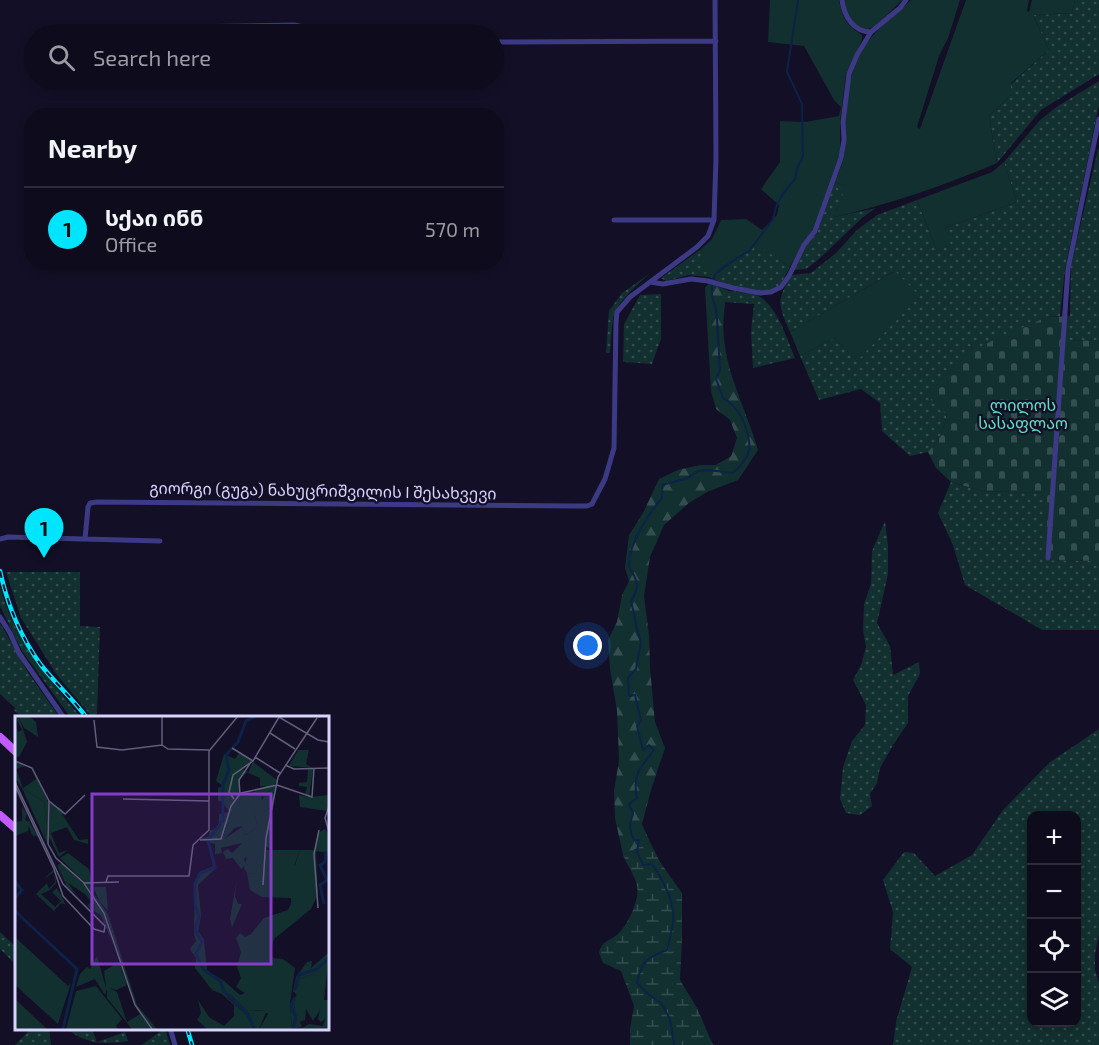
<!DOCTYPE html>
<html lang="en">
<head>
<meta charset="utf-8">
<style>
	:root { --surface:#0e0b1c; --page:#1c1929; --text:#f1f3f6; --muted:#9b9ba3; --line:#2e2b3b; --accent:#00e5ff }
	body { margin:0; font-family:"Exo 2","Noto Sans Georgian",sans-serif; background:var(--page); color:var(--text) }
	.controls { position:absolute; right:18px; bottom:18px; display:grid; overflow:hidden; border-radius:12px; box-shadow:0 3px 9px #0003 }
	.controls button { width:54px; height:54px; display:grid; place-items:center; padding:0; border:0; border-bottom:2px solid var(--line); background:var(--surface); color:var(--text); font:30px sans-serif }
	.you { position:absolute; left:588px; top:646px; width:21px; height:21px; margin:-15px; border:4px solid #fff; border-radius:50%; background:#1a73e8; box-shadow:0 0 0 9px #1a73e833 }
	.badge { display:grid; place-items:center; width:39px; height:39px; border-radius:50%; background:var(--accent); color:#111; font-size:20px; font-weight:700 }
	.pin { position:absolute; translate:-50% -50px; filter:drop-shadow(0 2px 3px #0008) }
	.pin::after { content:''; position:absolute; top:32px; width:21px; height:18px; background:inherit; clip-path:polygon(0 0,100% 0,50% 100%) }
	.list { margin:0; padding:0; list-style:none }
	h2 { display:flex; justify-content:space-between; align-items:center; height:78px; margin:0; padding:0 24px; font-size:26px }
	h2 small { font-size:20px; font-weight:400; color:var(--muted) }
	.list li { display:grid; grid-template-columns:39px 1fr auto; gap:18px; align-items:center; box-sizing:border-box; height:84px; padding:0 24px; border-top:2px solid var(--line) }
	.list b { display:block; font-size:22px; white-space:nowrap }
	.list p { margin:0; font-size:20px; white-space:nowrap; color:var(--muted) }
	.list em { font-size:20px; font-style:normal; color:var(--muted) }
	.icon { flex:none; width:33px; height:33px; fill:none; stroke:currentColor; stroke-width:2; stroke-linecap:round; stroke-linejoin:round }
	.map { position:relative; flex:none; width:1099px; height:1045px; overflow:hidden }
	.search { position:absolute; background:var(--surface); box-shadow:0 3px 9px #0003; left:24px; top:24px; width:480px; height:66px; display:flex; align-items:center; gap:15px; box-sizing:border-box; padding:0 21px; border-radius:33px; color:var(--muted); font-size:22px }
	.panel { position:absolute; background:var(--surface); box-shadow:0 3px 9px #0003; left:24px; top:108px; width:480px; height:162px; border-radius:24px }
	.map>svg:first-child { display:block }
	.grass { fill:url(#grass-dots); fill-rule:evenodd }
	.forest { fill:url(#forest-firs) }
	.wetland { fill:url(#wetland-marsh) }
	.cemetery { fill:url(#cemetery-stones) }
	.garden { fill:#12302f }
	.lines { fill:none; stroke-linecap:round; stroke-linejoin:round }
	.stream { stroke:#0c2248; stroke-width:2 }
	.minor { stroke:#3d3a85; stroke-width:5 }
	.primary { stroke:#c25bff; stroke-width:8 }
	.rail-casing { stroke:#00e5ff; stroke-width:4.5 }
	.rail { stroke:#130f26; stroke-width:2; stroke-dasharray:7; stroke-linecap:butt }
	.labels { text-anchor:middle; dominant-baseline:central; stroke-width:4.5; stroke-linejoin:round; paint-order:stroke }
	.park-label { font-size:16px; fill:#5fe0c0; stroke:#130f26 }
	.street-label { font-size:16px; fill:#d9d4ff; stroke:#130f26 }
	.inset-river { fill:none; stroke:#0c2248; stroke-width:3 }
	.inset-road { fill:none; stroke:#625e7d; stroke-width:1.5 }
	.view { fill:#843dc5; fill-opacity:0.15; stroke:#843dc5; stroke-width:3 }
	.inset-edge { fill:none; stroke:#d9d4ff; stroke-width:3 }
</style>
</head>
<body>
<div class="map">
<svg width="1099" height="1045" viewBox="0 0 1099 1045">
	<defs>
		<pattern id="grass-dots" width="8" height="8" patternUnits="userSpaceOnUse" patternTransform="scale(1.5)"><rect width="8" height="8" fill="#12302f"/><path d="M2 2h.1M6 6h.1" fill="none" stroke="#344d4e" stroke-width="1.8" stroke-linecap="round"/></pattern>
		<pattern id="forest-firs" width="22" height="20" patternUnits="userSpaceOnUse" patternTransform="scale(1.5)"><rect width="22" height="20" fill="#12302f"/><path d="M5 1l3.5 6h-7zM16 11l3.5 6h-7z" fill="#344d4e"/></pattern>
		<pattern id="wetland-marsh" width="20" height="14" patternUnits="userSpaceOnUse" patternTransform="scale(1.5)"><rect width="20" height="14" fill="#12302f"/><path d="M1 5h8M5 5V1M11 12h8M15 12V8" fill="none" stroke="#344d4e"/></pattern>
		<pattern id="cemetery-stones" width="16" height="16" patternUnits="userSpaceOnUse" patternTransform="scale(1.5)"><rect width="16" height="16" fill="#12302f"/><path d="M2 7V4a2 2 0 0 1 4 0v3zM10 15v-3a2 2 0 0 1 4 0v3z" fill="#344d4e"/></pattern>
	</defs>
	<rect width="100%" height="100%" fill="#130f26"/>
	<path class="grass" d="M1075,0H1099V74L1041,110L997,163L989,116L1011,95V84L1049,50L1033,15L1072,13Z
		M1099,81V105L1065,269L1060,316L1048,317L947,415L941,436L928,452L910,456L882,431L880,403L861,389L819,400L800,356L834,338L857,361L895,271L790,332C779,306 775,301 792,275L811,273L836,253L857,230L877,215L917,200L937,251L945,228L1017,202L1004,162L1040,120L1058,106Z
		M1098,149L1099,150V341L1067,340L1070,316L1071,266Z
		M835,182L847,186L834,217L876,208L862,218L819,259L806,269L794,270L807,244L817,233Z
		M756,243L790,267L780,285L771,290L760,291L728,285L709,277L689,275L666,281L661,278L701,249L718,273Z
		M649,274C638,285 615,303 613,319C611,330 611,342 610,353H606L609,311L622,293Z
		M729,291C737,292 746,292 754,294C776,301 787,339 795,358L753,368L751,332L754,304L725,302L726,297Z
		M661,294V339L652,364L623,362L624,324L640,295Z
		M951,482L982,491L1046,493L1043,560L1099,561V630H1042L965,585L953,545L938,513Z
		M885,521L888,545V574L877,623L890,646L893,675L919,662L920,674L908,696V723L893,745L880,768L877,783L870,794L872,806L860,815L846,813L840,799L843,767L852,741L865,725L866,705L853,680L861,665L866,647L863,630L864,604L871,584L872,551Z
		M6,572H80V626L100,627L97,714L92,717L57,675L21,618Z
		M0,586C14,640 47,677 82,718H71L22,651L0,606Z
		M0,623L29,674L60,718H22L14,710L15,708L0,694Z
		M1099,729V934L1095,954V970L1099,983V1045H893L896,1022L912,967L890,949L893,912L883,880L904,852L914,853L935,876L972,855L1003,810L1050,762ZM1032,816H1076V1022H1032Z
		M0,932L16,947V965L0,949Z
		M165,1028L170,1045H140L143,1044Z
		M31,1029H49L51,1045H15Z
		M67,1029H92L97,1042L125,1032L128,1041C104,1045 86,1044 67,1029Z"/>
	<path class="forest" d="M709,283L729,291C725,298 725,305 724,314C719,363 745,404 758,450L738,480L707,492L689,503L664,525L650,557L644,596L649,635L650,668L655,722L665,748L651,790L642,824L650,842L623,855L615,818L614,790L619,761L617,711L610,669L608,640L617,622L622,595L629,581L625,568L629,535L643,513L659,479L678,470L700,465H716L731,456L737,438L730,420L716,409L711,391L705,288Z"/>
	<path class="wetland" d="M650,842L660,862L682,893V939L680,980L697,1008L713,1045H630V1029L634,1006L621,971L603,963L599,953C602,940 609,942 618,934C628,925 640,899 637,886C635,876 627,865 623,855Z"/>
	<path class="cemetery" d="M1070,316L1068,340L1099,341V561H1098L1042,560L1045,493L982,491L951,482L936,468L928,452L941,436L947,415L927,396L958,359L1001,336L1048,317Z"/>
	<path class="garden" d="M770,0H839C843,20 846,24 862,35V40L846,74L840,121V156L813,231L804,241L790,267L756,244L751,250L729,264L718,273L709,274L702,269L705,255L701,249L712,239L721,220L746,219L762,230L777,215L779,205L761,189L780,162V121L805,122L839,116L841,107L834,100L804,46L768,42Z
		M844,0H902C895,7 877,26 869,29C864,30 860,27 856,25C848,20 845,9 844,0Z
		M911,0H960L948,38L939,56L917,127L920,129L966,0H1029L1027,11L1029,12L1032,0H1075L1072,13L1033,15L1049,50L1011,83V95L989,116L997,163C943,186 891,204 834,217L846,186L835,182C838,173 843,164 844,155C847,142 845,131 845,118C847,90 852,61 870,39C882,24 898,14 911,0Z
		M1004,162L1017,202L945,228L951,245L937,251L917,200L992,172Z
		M895,271L920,296L857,361L834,338L800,356L790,332Z"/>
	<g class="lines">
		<path class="stream" d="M674,1045L670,1019L661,1003L647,993L637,983C641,961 648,957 667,950C669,941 672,931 673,922C675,901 664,881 652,864L643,865L637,852L639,840H634C629,830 629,823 633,814L629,804L637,798C632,774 640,768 654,750L649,745L643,750L637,726L641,721L635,695L629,696L628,678L636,669L641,642L636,626L634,613L631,602C637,590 640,585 632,572C630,568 629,568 629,564C629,543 649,513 662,498V485L688,478L698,471L708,470L733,473C740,466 747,460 749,450C750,447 749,444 749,441C746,423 739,407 723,398L716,379L720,370L717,320L716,309L712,296V282L715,275L722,268L750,250L773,219L776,207L782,195L795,179L797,169L803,156L802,104L787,72L798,0"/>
		<path class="minor" d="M842,0C844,16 853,32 871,32
			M187,27L294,25L304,27L317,34
			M494,42L716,41
			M614,220H714
			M650,282L663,284L691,279L708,281L733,288L760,293L771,292L781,287L789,276L804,245L815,231L841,158L844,140L843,122L849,74L857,55L871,32L900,8L906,0
			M0,539L8,537L160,541
			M85,539L88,507L90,503L97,502L579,506H587L592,504L605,479L614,448L616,323L617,312L630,297L697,247L708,236L714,220L716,158L715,0
			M1048,558L1068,269L1099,119
			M0,617L10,633L19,653L64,718
			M170,1028L175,1045"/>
		<path class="primary" d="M0,737L16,752
			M0,815L16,829"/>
		<g class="rail-casing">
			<path id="rail" d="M0,571C7,603 21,638 41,665C55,683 73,699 87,718
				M187,1028L192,1045"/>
		</g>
		<use href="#rail" class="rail"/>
	</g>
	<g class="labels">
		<g class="park-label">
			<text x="1023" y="404">ლილოს<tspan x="1023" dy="18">სასაფლაო</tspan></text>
		</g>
		<g class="street-label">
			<text transform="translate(323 490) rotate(1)">გიორგი (გუგა) ნახუცრიშვილის I შესახვევი</text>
		</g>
	</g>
	<g transform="translate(15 716)">
		<rect width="314" height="314" fill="#130f26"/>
		<path d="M0,0L4,3L6,7L12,26L4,41L0,40V4L3,16L7,14ZM3,0H14L21,6L23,21L9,12ZM0,46L17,52L33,86L34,100L33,127H32L28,119L33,117L29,86L7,72L0,61ZM10,50L16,52L21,63L8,72L1,53ZM253,75L260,77L258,90L246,97L257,91V134L250,130L229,143L231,149L226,153L218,142L211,143L208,136L213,133L217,137L227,127L206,132L207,137L200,138V128L185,123L201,118L207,122L213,108L214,113L220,112L209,123L227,111L230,119L243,111L239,97ZM35,81L50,97L47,98L64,124L73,123V128L59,124L52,111L36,117L44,137L53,134L44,141L34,121L35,87L45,92ZM310,113L313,117V137L301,135L303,178L296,193L259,223L256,234L258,242L268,243L280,252L275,288L277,313H244L253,298L248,294L233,295L215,278L212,281L231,299L238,313H192L182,304L186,297L183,284L194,301L209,310L219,300V289L207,278L208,264L225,279L230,277L221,271L226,262L222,251L226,236L221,222L225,217L230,221L236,218L249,202L273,194L276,188V182L247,181L235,174L232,157L263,159L280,149L285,134H300L303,117ZM33,129L42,149L48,147L65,164L88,196L98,228L86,200L72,190L76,186L70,178L53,167L61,178L52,171ZM53,137L74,153L79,178L93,198L122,289L142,313H137L120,289L91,199L69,166L45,142ZM38,154L40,157L41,165V167L35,174L26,178L40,191L46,185L37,176L42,172L51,189L46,187L39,195L21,178L32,167L34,173L40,166L39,156L29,163ZM222,163L220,180L223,188H227L217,211L215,203ZM78,171H91L93,195L85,186ZM0,221L53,270L56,267L43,308L0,269ZM82,240L91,272L89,255L104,246L112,269L101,274L95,272L102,276L112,306L125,298L136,313H117L92,282V273L90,279L80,263L61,271L65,258L72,251L75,253ZM313,247L309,284H313V313H285L294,308L308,310L310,303L306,306L303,303L305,294L298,305L291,293L290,304L283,306L279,289L285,263L304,255ZM81,270L107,303L101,310L103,313H51L61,275ZM0,283L32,313H0Z" fill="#12302f" fill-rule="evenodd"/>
		<path d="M7,72L29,86L33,117L28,119ZM7,90L12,98L10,104L14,105L23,121L17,119L14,110L13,115L0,120V106L7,105ZM193,124L201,152L183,169L186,200L183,215L179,218L180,165L185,156L198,150ZM313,237V247L307,254L285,263L279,291L287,311L277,313L275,288L282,279L278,275L281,261L292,246L297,245L296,252ZM215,278L233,295L252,294L244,313H238L231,299L212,280Z" fill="#12302f"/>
		<path d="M183,215L189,224L192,255L208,264L207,278L197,274L180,252L181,242L175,233L181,225L179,218Z" fill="#12302f"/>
		<path d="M248,130L252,134H285L276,158L263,159L262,166L256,170L247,169L248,159L232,157L229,152L233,137Z" fill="#12302f"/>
		<path d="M283,34H294L291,48L298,52L274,50Z" fill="#12302f"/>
		<path d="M224,37L237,45L227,53L233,56L225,62V77L218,85L226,77L235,78L251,70H245V62L233,57L238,46L262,64L259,70L253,69L261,70L260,77L253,75L252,80L246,81L248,86L239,97L243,111L230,119L227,110L213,114V108L206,122L201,118L193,123L195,114L204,113V98L214,96L208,86L203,85V72L208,70L201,65L209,38L220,43ZM293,53H298L294,81L313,79V95L285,91L284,79L294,81L290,79L292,71L284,70V67L292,66Z" fill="#12302f"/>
		<path class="inset-river" d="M0,166L7,174L0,182M309,188L305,169L312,164L305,149L310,146L311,135M0,195L62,253L48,313M280,274L284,259L302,253L314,242M239,313L233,298L209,275L205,265L188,253L181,238L187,226L180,214L184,200L180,189V168L185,157L200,151L193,124L208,104V68L214,54L211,39L223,26L231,5L241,0M278,313L281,302L276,290L280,281"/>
		<path class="inset-road" d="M147,0V29M79,4L82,31L107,34L147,29L153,33L194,34M255,17L280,33M217,32L238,45M240,41L265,57M0,45L17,52L34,85L33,128M270,49L279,53L314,52M0,66L48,168L90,210L89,216L79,213L48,180L39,153L0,70M226,77L262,69L297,81L299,52M108,83L194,85M219,83L214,76L218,59L238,45L264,1L303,24L314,26M34,85L50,98L70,79M314,90L310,102L314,116M185,124L206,123L216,90L225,78L224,64L236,46M33,128L41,142L68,166L89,197L120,289L137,313M91,166L93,160H174L178,129L194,114V35L223,0M69,167L104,166M248,169L251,122L263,61L302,2M303,192L299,138L304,114"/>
		<path class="view" d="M77,78H256V248H77Z"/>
		<rect width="314" height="314" class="inset-edge"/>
	</g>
</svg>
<div class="controls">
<button>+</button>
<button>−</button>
<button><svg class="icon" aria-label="locate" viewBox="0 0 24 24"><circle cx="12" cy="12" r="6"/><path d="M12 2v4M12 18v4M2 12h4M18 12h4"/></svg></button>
<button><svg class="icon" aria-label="layers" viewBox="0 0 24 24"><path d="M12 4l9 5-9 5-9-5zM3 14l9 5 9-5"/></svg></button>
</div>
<div class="you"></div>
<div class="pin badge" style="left:44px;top:558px">1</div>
<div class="search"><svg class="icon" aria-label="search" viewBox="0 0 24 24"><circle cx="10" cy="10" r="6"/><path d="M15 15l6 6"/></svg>Search here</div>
<section class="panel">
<h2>Nearby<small></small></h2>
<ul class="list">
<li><span class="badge">1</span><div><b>სქაი ინნ</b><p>Office</p></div><em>570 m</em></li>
</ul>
</section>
</div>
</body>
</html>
